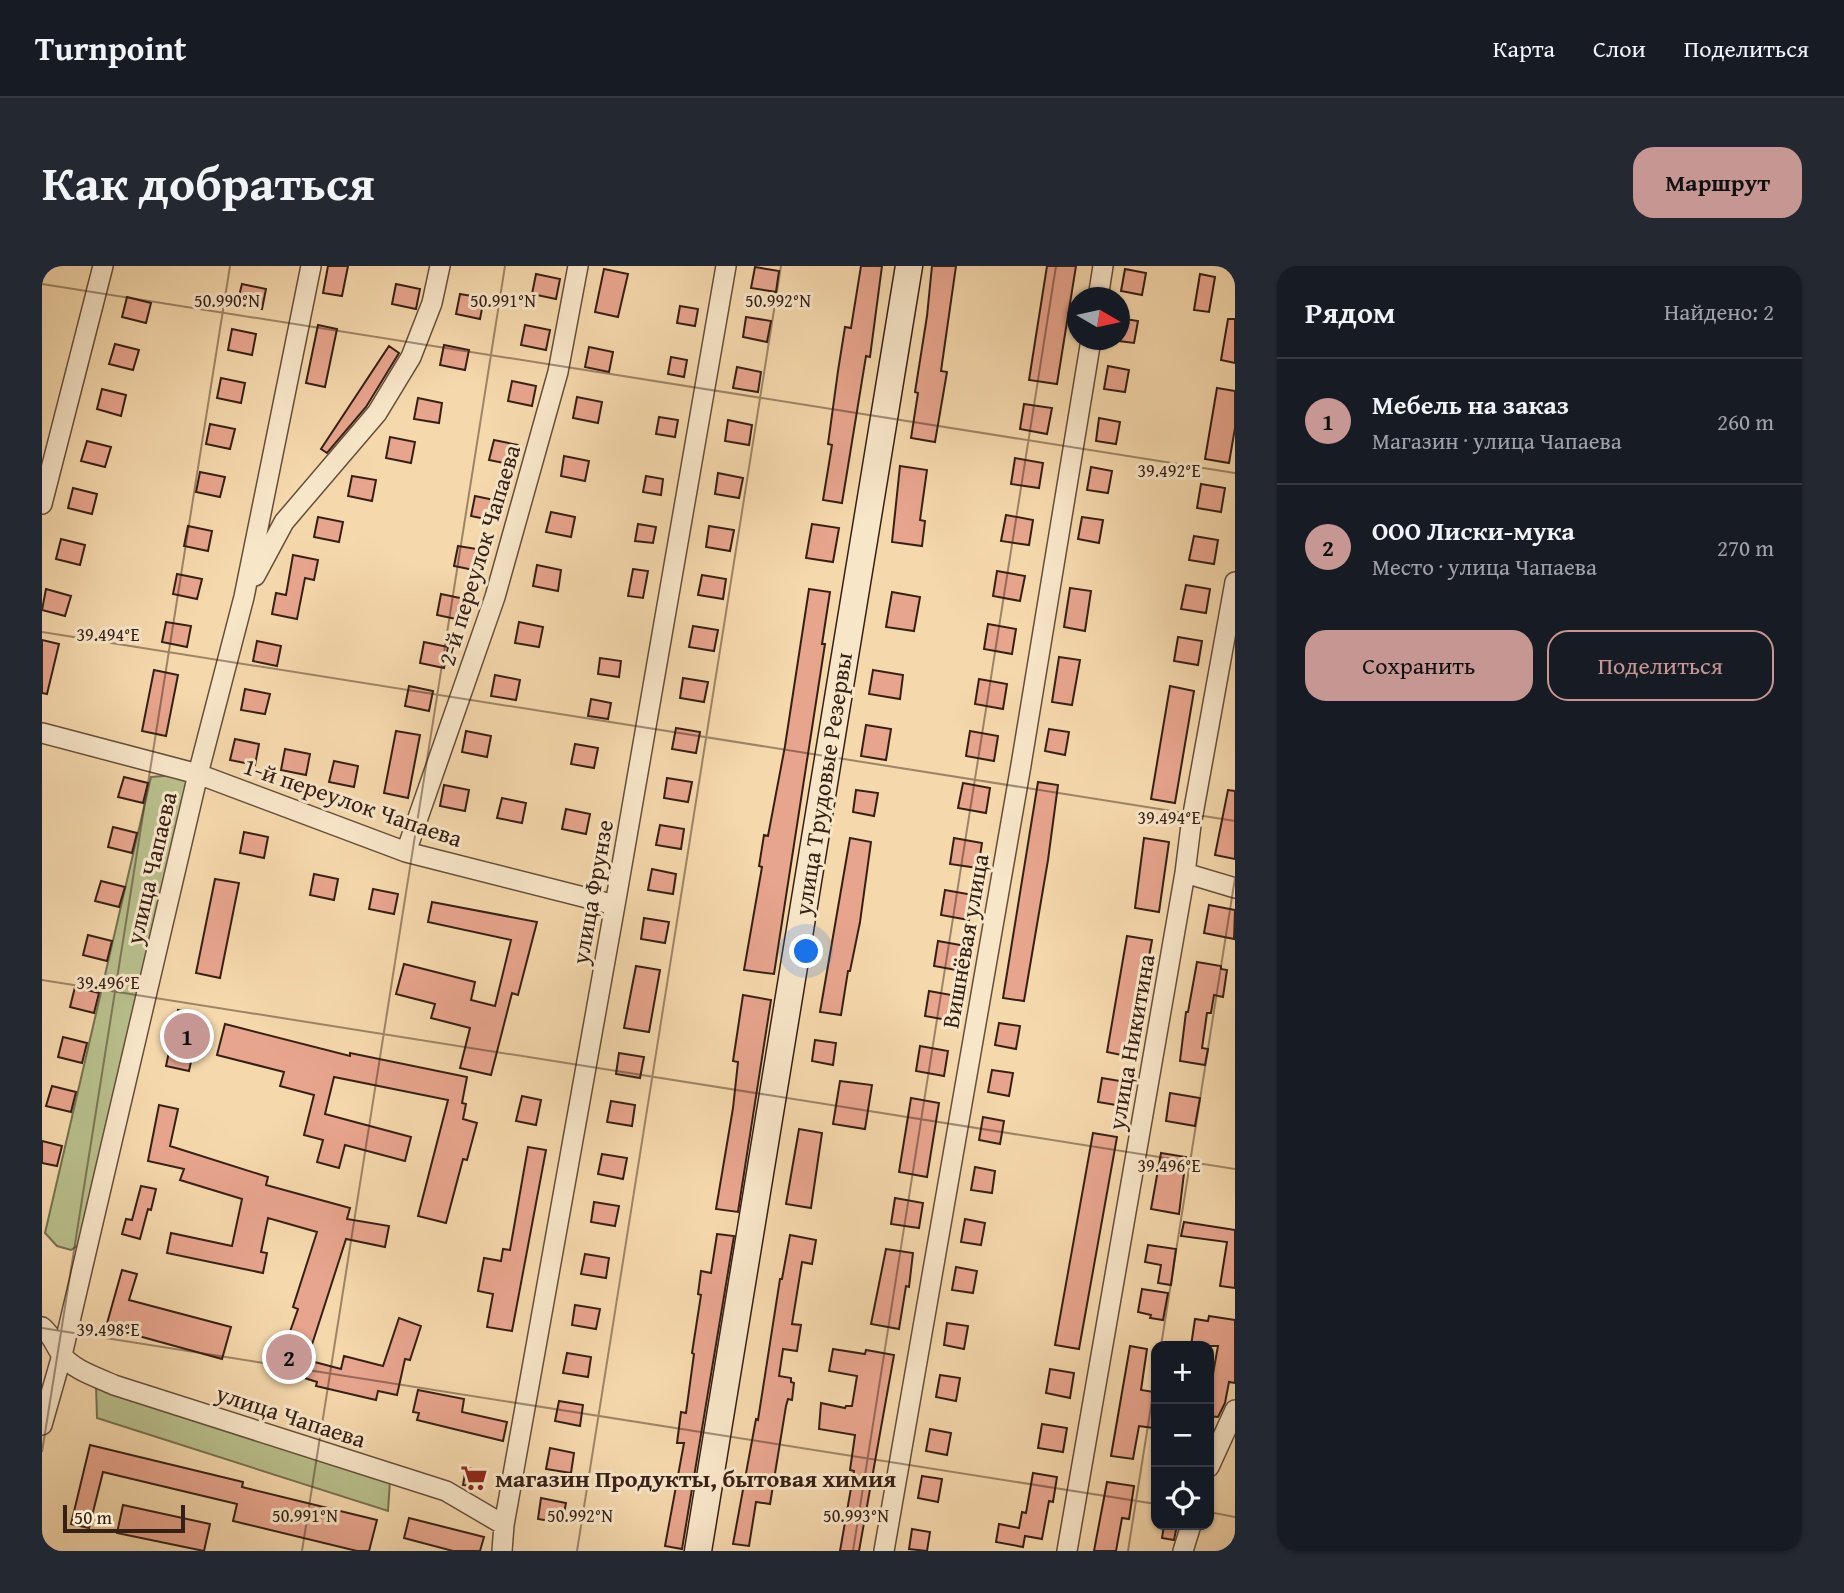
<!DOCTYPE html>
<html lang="ru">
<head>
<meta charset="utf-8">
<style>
	:root { --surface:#171b24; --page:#242831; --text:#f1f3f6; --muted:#9ea1a6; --line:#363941; --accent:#c59692 }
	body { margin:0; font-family:"Gentium Book Plus",serif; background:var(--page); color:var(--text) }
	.controls { position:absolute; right:21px; bottom:21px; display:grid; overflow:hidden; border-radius:14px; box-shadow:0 2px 5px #0004 }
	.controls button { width:63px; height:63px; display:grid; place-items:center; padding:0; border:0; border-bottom:2px solid var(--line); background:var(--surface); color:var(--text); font:35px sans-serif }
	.compass { position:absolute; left:1025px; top:21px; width:63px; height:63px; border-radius:50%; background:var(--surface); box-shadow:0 2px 5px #0004; rotate:99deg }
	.scale { position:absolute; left:21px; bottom:18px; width:122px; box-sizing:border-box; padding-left:7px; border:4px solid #362015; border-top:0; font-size:19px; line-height:24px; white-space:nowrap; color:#362015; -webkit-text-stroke:5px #f8e6c9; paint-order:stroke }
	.you { position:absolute; left:765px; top:686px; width:24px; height:24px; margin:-18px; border:5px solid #fff; border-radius:50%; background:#1a73e8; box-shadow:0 0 0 10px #1a73e833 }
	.badge { display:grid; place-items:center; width:46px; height:46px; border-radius:50%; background:var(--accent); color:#111; font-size:23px; font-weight:700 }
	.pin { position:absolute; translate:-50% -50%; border:4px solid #fff; box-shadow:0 2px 7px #0006 }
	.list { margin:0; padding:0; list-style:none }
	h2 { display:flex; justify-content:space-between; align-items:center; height:91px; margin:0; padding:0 28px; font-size:30px }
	h2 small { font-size:23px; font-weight:400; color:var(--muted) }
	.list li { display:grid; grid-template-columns:46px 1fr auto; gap:21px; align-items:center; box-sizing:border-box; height:126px; padding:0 28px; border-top:2px solid var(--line) }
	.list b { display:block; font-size:26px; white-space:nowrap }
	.list p { margin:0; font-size:23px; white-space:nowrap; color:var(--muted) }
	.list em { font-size:23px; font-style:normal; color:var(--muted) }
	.actions { display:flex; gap:14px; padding:21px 28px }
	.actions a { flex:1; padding:16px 0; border:2px solid var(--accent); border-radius:21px; text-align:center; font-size:24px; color:var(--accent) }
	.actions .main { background:var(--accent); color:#111 }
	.icon { flex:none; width:38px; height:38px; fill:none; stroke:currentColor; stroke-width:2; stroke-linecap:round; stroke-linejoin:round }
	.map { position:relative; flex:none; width:1193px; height:1285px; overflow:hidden; border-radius:21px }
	header { display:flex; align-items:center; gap:42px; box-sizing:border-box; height:98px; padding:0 35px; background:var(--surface); border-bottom:2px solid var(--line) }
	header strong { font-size:33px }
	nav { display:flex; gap:38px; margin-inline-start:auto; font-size:24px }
	.intro { display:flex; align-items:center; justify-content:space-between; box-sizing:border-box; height:168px; padding:0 42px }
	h1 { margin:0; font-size:49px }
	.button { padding:18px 32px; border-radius:21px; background:var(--accent); color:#111; font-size:24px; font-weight:700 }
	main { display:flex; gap:42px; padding:0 42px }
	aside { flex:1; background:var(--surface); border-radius:21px; box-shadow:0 2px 5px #0004 }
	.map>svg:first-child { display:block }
	.green { fill:#b8bf8c; stroke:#777050; stroke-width:2 }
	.building { fill:#e8a58e; stroke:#362015; stroke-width:2 }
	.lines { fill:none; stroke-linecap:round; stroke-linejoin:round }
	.street-casing { stroke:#664e3b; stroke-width:22 }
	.secondary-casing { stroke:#362015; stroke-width:29 }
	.street { stroke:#f8e6c9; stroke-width:19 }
	.secondary { stroke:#f8e6c9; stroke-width:26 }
	.ticks { fill:none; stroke:#362015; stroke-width:2; stroke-opacity:0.45 }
	.labels { text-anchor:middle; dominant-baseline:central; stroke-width:6; stroke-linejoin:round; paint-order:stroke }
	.street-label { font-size:24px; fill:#362015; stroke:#f8e6c9 }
	.poi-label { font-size:24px; font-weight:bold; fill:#362015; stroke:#f8e6c9; text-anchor:start }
	.ticks-label { font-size:18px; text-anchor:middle; fill:#362015; stroke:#f8e6c9; stroke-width:6; stroke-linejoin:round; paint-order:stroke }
</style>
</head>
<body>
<header>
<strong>Turnpoint</strong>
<nav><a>Карта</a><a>Слои</a><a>Поделиться</a></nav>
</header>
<div class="intro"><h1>Как добраться</h1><a class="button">Маршрут</a></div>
<main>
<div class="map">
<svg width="1193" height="1285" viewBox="0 0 1193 1285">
	<rect width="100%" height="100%" fill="#f5d8ac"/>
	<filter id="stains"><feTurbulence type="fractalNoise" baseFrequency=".00286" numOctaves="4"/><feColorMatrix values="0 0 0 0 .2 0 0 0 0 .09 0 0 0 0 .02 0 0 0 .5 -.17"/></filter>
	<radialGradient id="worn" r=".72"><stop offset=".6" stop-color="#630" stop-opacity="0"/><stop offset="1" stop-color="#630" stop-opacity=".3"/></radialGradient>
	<path class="green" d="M121,510H140L156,525L56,966L29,984L15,980L3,967L109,511Z
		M54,1119L348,1215L346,1245L55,1152Z"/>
	<path class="building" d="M286,0H306L300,30L281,27Z
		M819,0H840L828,91L824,90L800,237L781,234L790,179L786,178L796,105L803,61L809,62Z
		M890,0H914L899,105L905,106L893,176L869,172L876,127L873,126L885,50Z
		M1005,0H1034L1015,118L987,114Z
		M713,1L737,5L734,26L709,22Z
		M562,3L586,8L576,51L553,46Z
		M1083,3L1104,7L1100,29L1079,25Z
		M494,8L518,13L514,33L490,28Z
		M1158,8L1173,11L1167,46L1152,44Z
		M200,18L224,23L220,43L195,38Z
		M354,18L378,23L374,43L350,38Z
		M418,28L442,32L438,53L414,48Z
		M85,31L109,37L104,57L80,51Z
		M638,40L656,43L653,60L635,57Z
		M704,51L729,55L725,76L701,71Z
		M1077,52L1096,55L1092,77L1077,75Z
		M1186,53H1193V97L1179,94Z
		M276,59L295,63L283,121L264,117Z
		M483,59L508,64L504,84L479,79Z
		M190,63L214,68L210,89L186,84Z
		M73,78L97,84L91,104L67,98Z
		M402,79L427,84L423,104L398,99Z
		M347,80L357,87L324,141L285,187L279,183Z
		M547,81L571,86L567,106L543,101Z
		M629,91L645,94L642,111L626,108Z
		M1066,100L1087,104L1083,126L1062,123Z
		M695,101L719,106L716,126L691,122Z
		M179,112L203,117L199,137L175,132Z
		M470,115L494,120L490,140L466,135Z
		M1175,122L1193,125V162L1187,197L1163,193Z
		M60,123L84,129L79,150L55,143Z
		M535,131L560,136L556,157L531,152Z
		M376,132L400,137L397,157L372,153Z
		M982,138L1010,142L1005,168L978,163Z
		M617,151L636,154L633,171L614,168Z
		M1057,152L1078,156L1074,178L1054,175Z
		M686,154L710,159L707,179L683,175Z
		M168,158L193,163L188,183L164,178Z
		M348,171L373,176L369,197L344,192Z
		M452,174L476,179L472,199L447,194Z
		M45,175L69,181L63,201L39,195Z
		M522,190L547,195L543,215L519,210Z
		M973,192L1001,197L997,222L969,218Z
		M858,200L885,204L878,254L883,255L880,280L850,276Z
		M1049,201L1070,205L1066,227L1045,224Z
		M158,206L183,211L178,231L154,226Z
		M676,207L701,212L697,232L673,228Z
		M310,210L334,214L330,235L306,230Z
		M604,210L621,213L619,229L601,226Z
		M1159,218L1183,222L1179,246L1155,242Z
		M31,222L55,228L50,248L26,242Z
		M433,230L457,235L453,255L429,250Z
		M509,246L533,251L529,271L504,266Z
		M964,249L991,254L987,279L959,275Z
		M276,251L301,256L297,276L272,271Z
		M1040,251L1061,254L1057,277L1036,273Z
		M596,258L614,261L611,277L593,275Z
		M770,258L797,262L791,296L764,292Z
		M146,260L170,265L166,285L142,280Z
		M667,260L692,264L688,285L664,281Z
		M1152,270L1176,274L1172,298L1147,294Z
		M19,273L43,279L38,299L14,293Z
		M416,280L441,284L437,305L412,300Z
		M251,289L276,294L272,314L263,312L255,353L230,348L234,327L244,329Z
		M495,299L519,304L516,325L491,320Z
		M591,303L606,305L601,332L586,330Z
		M955,305L983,310L978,335L951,330Z
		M135,308L160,313L155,333L131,328Z
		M660,309L684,313L681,333L656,329Z
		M1144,319L1168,323L1164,347L1139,343Z
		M1028,322L1049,325L1043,365L1022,361Z
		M4,323L29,330L23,350L0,344Z
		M767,323L788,326L780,378H783L732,708L702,704L720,601L717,600L722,569L726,570L743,480Z
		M850,326L878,331L872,365L844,361Z
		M399,328L423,333L419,354L395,349Z
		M124,356L149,360L145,381L120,376Z
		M477,356L501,361L497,381L473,377Z
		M946,358L974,363L970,388L942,383Z
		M651,360L676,364L672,385L647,381Z
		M1136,371L1160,375L1156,399L1132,395Z
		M0,374L17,378L5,428L0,427Z
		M215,375L239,380L235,400L211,395Z
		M382,376L406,381L402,402L378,397Z
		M1017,391L1038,394L1030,439L1010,436Z
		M558,392L579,395L577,411L556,408Z
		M112,404L136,409L124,470L100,465Z
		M831,404L861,409L858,433L827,428Z
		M453,409L478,414L474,434L449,430Z
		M641,412L666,416L662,436L638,432Z
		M937,413L965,418L961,443L933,438Z
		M367,420L391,425L387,445L363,440Z
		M1128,420L1152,425L1133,537L1109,533Z
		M203,423L228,428L223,448L199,444Z
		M549,433L569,437L566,453L546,450Z
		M824,459L849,463L844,494L819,490Z
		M634,462L658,466L654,487L630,483Z
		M1007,463L1027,466L1023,489L1003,485Z
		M354,465L378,469L366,532L342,527Z
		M424,465L449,470L445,491L420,486Z
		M928,465L956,470L952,495L924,490Z
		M193,473L217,478L213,499L188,494Z
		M533,478L556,482L552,502L529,498Z
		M243,483L268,488L264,509L239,504Z
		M292,495L316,500L312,521L287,516Z
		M82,511L106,517L101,537L76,531Z
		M625,512L650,516L646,536L622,532Z
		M996,516L1016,519L1006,594L982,735L961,732Z
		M921,517L948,522L944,547L916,542Z
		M402,519L427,524L423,545L398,540Z
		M814,524L836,527L832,550L811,546Z
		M1186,524L1193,525V593L1173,589Z
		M460,532L484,537L480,557L455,552Z
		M524,543L548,548L544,568L520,563Z
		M618,559L642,563L639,583L614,579Z
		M71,561L95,567L90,587L66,581Z
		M202,566L226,571L222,592L198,587Z
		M808,572L829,576L818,656L808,705H806L799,749L778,746Z
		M912,572L940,577L936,602L908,598Z
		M1102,572L1127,576L1117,646L1093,642Z
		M610,603L634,608L631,628L606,624Z
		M272,608L296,613L292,634L268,629Z
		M173,613L197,617L178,712L154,707Z
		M59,615L83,621L77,641L53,635Z
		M331,623L356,628L352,648L327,643Z
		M903,624L931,629L927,654L899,649Z
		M390,636L495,656L476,729L470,727L449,809L418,802L428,762L389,752L393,738L354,728L362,698L433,716L429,734L453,740L469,674L386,656Z
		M1167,639L1193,644L1192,673L1162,667Z
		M602,652L627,656L623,677L599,673Z
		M46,669L70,675L65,695L41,689Z
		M1085,670L1110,674L1089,791L1065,786Z
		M896,675L924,680L920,705L892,700Z
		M1155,696L1179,700V703L1185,704L1181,731L1172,729L1169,747H1165L1160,782L1166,783L1163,799L1138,795L1144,746H1146Z
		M594,700L618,704L607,766L582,762Z
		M33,721L57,727L52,747L28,741Z
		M887,725L915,730L911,755L883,750Z
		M701,729L729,734L696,946L674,943L691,842L696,796L691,795Z
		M136,744L159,749L147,805L124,800Z
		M957,757L978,760L974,783L953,779Z
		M183,758L308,790V787L425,811L420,837L424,838L421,853L435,857L425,894L421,893L404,957L376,950L406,834L292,811L283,848L369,871L363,895L303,879L297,902L275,896L281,874L262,869L272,829L238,820L242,806L175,789Z
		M21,771L45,777L40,797L16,791Z
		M773,774L794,777L791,799L770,795Z
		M878,780L906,785L902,810L874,805Z
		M577,787L602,791L598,812L574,808Z
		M950,804L971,807L967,830L946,826Z
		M1060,812L1084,816L1080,840L1056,836Z
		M798,815L830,819L823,863L791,858Z
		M10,820L34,826L29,846L4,840Z
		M1128,827L1158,832L1153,860L1124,855Z
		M480,830L499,834L494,859L474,855Z
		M869,832L897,837L885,911L857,906Z
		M569,835L593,839L590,860L565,856Z
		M117,839L136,843L128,880L226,911L224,919L308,942L305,953L347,960L343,981L304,973L265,1094L299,1103L302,1090L341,1100L357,1052L379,1060L368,1094L363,1093L355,1129L336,1125L334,1134L274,1120L275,1116L225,1100L235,1071L245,1074L256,1043L251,1041L275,966L226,952L219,986L225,987L221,1007L125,987L129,967L190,980L200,933L138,914L142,903L106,895Z
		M941,851L962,855L958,878L937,874Z
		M757,863L780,867L769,942L744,938Z
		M1051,867L1075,871L1037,1083L1013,1079Z
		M0,875L20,880L15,900L0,897Z
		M486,881L504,884L470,1065L445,1061L451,1028L436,1025L442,992L459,995L461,983L468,984Z
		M1119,887L1144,891L1137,948L1109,943Z
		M560,888L585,892L581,913L556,908Z
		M933,901L953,905L950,927L929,924Z
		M99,920L114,923L109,944L106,943L98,973L80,968L84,953L90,954Z
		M853,932L881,937L877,962L849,958Z
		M552,936L577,940L573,960L549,956Z
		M923,953L943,957L939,979L919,976Z
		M1142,956L1193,964V1022L1178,1020L1185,976L1139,970Z
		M675,968L692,970L640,1283L623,1280L642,1177H635L639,1146L644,1147L652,1088L650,1087L659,1029L656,1028L659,1005L669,1007Z
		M748,969L774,974L770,998L760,996L750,1058L759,1059L755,1085L741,1083L737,1110L749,1112V1116L752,1117L750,1134L746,1133L744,1140L728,1238L714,1236L707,1280L691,1278L714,1153L716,1154L738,1013H740Z
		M1106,979L1134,983L1129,1019L1116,1017L1119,999L1103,996Z
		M844,983L871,987L867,1021L864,1020L857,1063L829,1058Z
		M543,988L567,992L564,1012L539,1008Z
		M914,1001L935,1005L931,1027L910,1024Z
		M80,1004L95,1008L87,1034L189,1061L180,1093L64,1061Z
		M1100,1023L1126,1027L1121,1054L1108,1052L1109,1049L1096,1046Z
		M533,1039L558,1043L554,1063L530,1059Z
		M1167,1050L1193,1054V1117L1187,1116L1183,1137L1176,1151L1167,1150V1130L1176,1080H1149L1153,1053L1166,1055Z
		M905,1057L926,1060L922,1083L902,1079Z
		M1088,1080L1105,1083L1099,1124L1112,1126L1111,1135H1114L1112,1162L1097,1160L1091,1193L1069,1190Z
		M791,1083L823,1088L824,1084L852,1089L817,1285H798L812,1205L808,1204L813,1169L777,1163L779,1137L803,1142L804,1140H810L815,1110L787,1105Z
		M525,1087L549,1091L546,1111L521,1107Z
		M1008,1103L1032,1107L1028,1132L1004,1127Z
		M898,1109L918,1112L914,1135L894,1131Z
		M376,1124L422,1133L420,1146L465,1156L461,1175L375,1154L377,1147L371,1146Z
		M517,1135L541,1139L538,1160L513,1155Z
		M1000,1158L1025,1162L1021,1186L996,1182Z
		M888,1163L909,1167L905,1189L884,1185Z
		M48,1179L201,1216L200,1221L335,1254L327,1285H315L191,1255L195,1238L61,1206L47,1262L29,1258Z
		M508,1182L532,1187L529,1207L504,1203Z
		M424,1202L444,1205L441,1222L421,1219Z
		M991,1207L1015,1211L1011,1236L1007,1235L1000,1273L983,1270L981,1281L954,1276L957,1258L977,1262L980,1246L984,1247Z
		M880,1210L900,1213L896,1236L876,1232Z
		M1065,1216L1092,1220L1087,1253L1080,1252L1074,1285H1052Z
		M499,1232L524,1237L520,1257L496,1253Z
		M81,1239L168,1258L162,1285L75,1267Z
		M367,1252L442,1271L438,1285H411L362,1272Z
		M1122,1259H1135L1132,1274L1120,1272Z
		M870,1263L888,1266L885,1285L867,1283Z"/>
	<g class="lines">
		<g class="street-casing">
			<path id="street" d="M1056,32L1061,0
				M0,238L61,0
				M213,310L242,256L335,147L369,91L390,37L398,0
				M0,467L156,508L364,586L573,639
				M364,586L453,331L516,106L536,0
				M1143,607L1193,622
				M0,1061C10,1069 12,1078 19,1088C31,1104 55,1111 72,1119L404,1225L462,1259
				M0,1159L20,1089L156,508L202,331L269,0
				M1167,1201L1193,1144
				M460,1285L462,1259L573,639L684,0
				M842,1285L979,499L1049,74
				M1025,1285L1143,607L1149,559L1193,316
				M1141,1285L1149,1259"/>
		</g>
		<g class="secondary-casing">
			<path id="secondary" d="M656,1285L867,0"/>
		</g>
		<use href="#street" class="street"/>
		<use href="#secondary" class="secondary"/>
	</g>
	<path class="ticks" d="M0,18L1193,207M0,366L1193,555M0,714L1193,903M0,1062L1114,1238M1119,1080L1193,612M0,1186L188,0M1167,1246L1193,1251M260,1285L463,0M535,1285L739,0M811,1285L1014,0M1086,1285L1114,1109"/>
	<defs>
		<g id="supermarket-bare" transform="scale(2.1)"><path d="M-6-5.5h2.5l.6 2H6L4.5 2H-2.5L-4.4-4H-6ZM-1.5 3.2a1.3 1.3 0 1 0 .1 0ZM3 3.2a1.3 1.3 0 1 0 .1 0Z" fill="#8f2418" stroke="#f8e6c9" stroke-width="2.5" paint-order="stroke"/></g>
	</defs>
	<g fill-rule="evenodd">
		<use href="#supermarket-bare" x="432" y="1212"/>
	</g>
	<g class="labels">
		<g class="street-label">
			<text transform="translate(437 289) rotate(-73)">2-й переулок Чапаева</text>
			<text transform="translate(781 518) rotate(-81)">улица Трудовые Резервы</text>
			<text transform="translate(311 536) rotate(19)">1-й переулок Чапаева</text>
			<text transform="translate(109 602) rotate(-77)">улица Чапаева</text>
			<text transform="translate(550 626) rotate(-80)">улица Фрунзе</text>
			<text transform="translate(923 675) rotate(-80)">Вишнёвая улица</text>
			<text transform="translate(1089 776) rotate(-80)">улица Никитина</text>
			<text transform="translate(249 1150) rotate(18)">улица Чапаева</text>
		</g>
		<g class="poi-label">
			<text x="453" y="1212">магазин Продукты, бытовая химия</text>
		</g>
	</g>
	<g class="ticks-label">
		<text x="185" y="41">50.990°N</text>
		<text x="461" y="41">50.991°N</text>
		<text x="736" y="41">50.992°N</text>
		<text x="1127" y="211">39.492°E</text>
		<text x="66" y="375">39.494°E</text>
		<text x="1127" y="558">39.494°E</text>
		<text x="66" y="723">39.496°E</text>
		<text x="1127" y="906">39.496°E</text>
		<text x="66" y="1070">39.498°E</text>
		<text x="263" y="1256">50.991°N</text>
		<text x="538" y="1256">50.992°N</text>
		<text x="814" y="1256">50.993°N</text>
	</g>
	<rect width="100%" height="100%" filter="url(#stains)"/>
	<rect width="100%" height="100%" fill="url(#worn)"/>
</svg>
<div class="controls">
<button>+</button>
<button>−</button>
<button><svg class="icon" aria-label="locate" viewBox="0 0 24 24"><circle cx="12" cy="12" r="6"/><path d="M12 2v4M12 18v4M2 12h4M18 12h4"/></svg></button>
</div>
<svg class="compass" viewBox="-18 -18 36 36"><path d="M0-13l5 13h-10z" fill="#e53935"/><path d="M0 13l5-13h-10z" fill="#9ea1a6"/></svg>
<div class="scale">50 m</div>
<div class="you"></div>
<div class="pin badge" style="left:145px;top:770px">1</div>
<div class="pin badge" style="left:247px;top:1091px">2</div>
</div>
<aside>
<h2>Рядом<small>Найдено: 2</small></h2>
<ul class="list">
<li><span class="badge">1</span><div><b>Мебель на заказ</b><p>Магазин · улица Чапаева</p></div><em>260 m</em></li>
<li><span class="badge">2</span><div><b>ООО Лиски-мука</b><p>Место · улица Чапаева</p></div><em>270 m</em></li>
</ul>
<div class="actions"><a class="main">Сохранить</a><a>Поделиться</a></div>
</aside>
</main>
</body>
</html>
